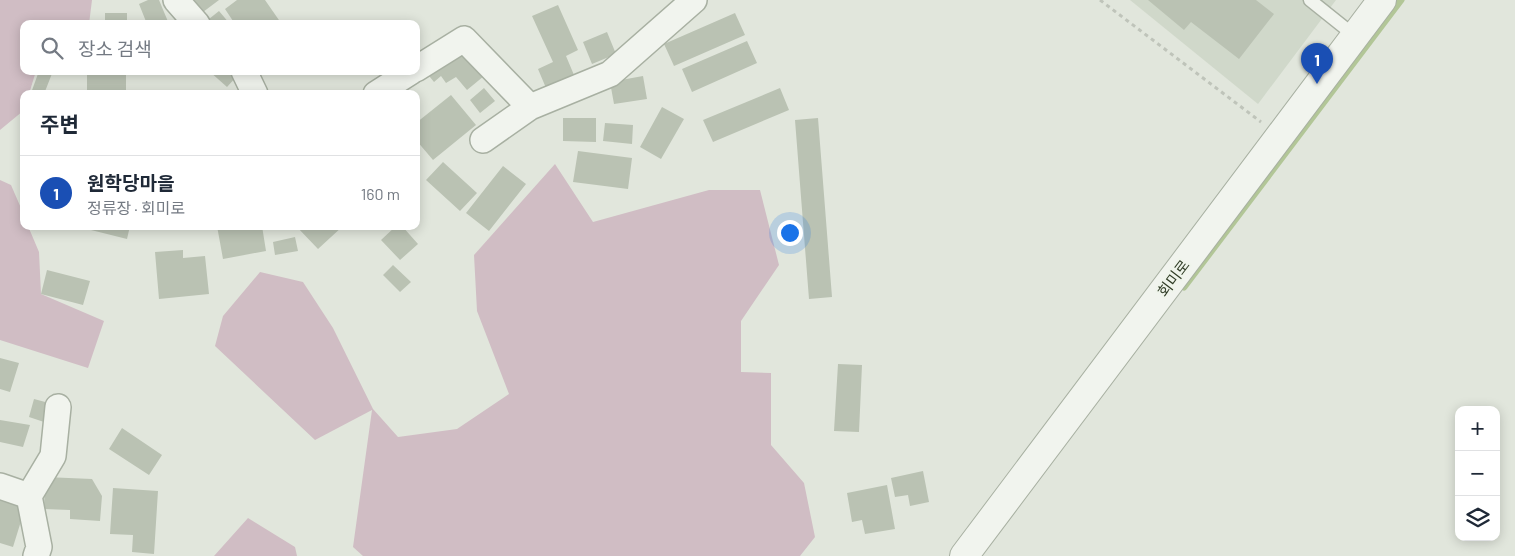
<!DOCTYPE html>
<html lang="ko">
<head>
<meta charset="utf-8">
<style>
	:root { --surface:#fff; --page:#f2f2f3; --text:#1f2937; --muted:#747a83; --line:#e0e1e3; --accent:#0b8043 }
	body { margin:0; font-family:Barlow,"Noto Sans KR",sans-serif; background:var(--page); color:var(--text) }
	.controls { position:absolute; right:15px; bottom:15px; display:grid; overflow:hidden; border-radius:10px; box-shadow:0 2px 12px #0003 }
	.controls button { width:45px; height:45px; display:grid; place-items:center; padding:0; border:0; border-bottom:1px solid var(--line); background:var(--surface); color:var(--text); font:25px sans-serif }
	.you { position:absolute; left:789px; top:232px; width:18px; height:18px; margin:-12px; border:4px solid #fff; border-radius:50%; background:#1a73e8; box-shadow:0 0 0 8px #1a73e833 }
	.badge { display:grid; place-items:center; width:32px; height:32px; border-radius:50%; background:var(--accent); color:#fff; font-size:16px; font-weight:700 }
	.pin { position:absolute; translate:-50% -41px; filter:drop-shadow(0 1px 2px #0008) }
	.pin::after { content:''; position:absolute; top:26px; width:18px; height:15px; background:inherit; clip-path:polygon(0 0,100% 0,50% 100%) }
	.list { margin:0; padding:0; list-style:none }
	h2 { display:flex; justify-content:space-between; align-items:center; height:65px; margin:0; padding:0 20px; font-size:21px }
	h2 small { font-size:16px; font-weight:400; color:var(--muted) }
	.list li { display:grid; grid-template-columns:32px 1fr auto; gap:15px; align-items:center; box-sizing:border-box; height:75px; padding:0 20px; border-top:1px solid var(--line) }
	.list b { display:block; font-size:19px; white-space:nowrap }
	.list p { margin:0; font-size:16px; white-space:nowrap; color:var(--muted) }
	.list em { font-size:16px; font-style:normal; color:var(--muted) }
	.icon { flex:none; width:28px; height:28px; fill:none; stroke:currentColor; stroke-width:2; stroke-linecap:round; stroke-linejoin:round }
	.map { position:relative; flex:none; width:1515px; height:556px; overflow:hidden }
	.search { position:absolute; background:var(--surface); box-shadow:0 2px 12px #0003; left:20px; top:20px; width:400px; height:55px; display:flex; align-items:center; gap:12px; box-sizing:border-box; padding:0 18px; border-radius:10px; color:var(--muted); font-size:19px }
	.panel { position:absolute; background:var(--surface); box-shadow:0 2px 12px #0003; left:20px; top:90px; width:400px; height:140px; border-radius:10px }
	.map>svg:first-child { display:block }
	.built { fill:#d0d8ca }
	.green { fill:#d0bdc4 }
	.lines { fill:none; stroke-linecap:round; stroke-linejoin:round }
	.stream { stroke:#b2c697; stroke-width:7 }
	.building { fill:#bac2b3 }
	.service-casing { stroke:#a8b0a2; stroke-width:15 }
	.minor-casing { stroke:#a8b0a2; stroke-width:28 }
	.tertiary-casing { stroke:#a8b0a2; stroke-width:30 }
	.path { stroke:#bfc4ba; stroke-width:3; stroke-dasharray:4 4; stroke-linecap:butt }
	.service { stroke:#f1f4ee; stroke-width:12 }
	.minor { stroke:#f1f4ee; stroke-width:25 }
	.tertiary { stroke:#f1f4ee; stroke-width:28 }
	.labels { text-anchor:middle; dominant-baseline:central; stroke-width:4; stroke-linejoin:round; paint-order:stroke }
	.street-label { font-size:15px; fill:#303c26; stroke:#eff4eb }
</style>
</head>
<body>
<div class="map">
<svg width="1515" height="556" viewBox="0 0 1515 556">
	<rect width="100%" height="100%" fill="#e1e6dc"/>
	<path class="built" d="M1130,0H1336L1258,104Z"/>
	<path class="green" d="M0,0H92L89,24H24V71H36L29,94H24L23,111L0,130Z
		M555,164L593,222L709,190H760L779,265L741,321V372L771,373V445L804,483L815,537L800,556H363L353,547L372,410L315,440L215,346L223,316L260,272L303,282L333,328L373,409L398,437L457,429L509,394L477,311L474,255Z
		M0,180L11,185L24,215V226H28L39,252L41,294L104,321L88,368L0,340Z
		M248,518L295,547L297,556H214Z"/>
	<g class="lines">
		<path class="stream" d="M1184,287L1401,0"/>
	</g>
	<path class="building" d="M148,0H159L169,24H147L139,4Z
		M187,0H219L199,15Z
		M237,0H265L281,23L235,24L225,9Z
		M1148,0H1256L1274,14L1239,59L1191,22L1184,30Z
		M558,5L578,50L566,56L574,75L546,88L538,69L553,62L532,16Z
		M219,11L230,24H213L209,19Z
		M105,13H127V24H105Z
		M735,13L745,35L674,66L664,44Z
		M607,32L616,54L592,64L583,42Z
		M747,41L757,63L692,92L682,69Z
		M452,52L466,54L484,76L467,90L456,77L446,83L441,76L434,82L425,71Z
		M39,71H53L44,94H33L31,93Z
		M87,71H126V94L87,93Z
		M209,71H231L237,76L227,87Z
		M643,76L647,99L614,104L610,82Z
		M484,88L495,101L480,113L470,100Z
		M780,88L789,110L713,142L703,120Z
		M451,95L476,125L433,160L416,140V123Z
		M662,107L684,119L661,159L640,147Z
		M563,118H596V142L563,141Z
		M818,118L832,297L809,299L795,120Z
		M605,123L633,125L632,144L603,141Z
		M578,151L632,158L628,189L573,182Z
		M443,162L477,193L460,211L426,180Z
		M503,166L526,184L489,231L466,213Z
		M88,226H130L127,239L87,229Z
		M217,226H262L266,251L223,259Z
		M296,226H343L318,249Z
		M396,226H402L418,244L400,260L381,240Z
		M295,237L298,251L275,255L273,242Z
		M183,250V258L205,256L209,294L159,299L155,252Z
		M393,265L411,282L400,292L383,275Z
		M47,270L90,281L83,305L41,294Z
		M0,358L19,363L10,392L0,389Z
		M838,364L862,365L859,432L834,431Z
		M34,399L49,403L44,422L29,417Z
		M0,420L30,425L23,447L0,442Z
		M122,428L162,455L149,475L109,449Z
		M923,471L929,502L910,506L908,495L895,497L891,478Z
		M45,477L92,479L102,496L100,521L70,519V510L44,509Z
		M887,485L895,529L865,534L862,520L852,522L847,493Z
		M113,488L158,491L154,554L132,552L133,535L110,534Z
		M0,497L26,505L13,547L0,543Z"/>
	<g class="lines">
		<g class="service-casing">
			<path id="service" d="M1310,0L1355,36"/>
		</g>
		<g class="minor-casing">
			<path id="minor" d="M176,0L197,24
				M416,69L464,39L530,107
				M244,71L255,94
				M376,94L412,71
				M483,140L530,107L610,74L694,0
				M0,486L29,496L39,547L36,556
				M29,496L53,456L58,407"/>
		</g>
		<g class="tertiary-casing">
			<path id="tertiary" d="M964,556L1382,0"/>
		</g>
		<path class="path" d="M1100,0L1261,122"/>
		<use href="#service" class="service"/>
		<use href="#minor" class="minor"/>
		<use href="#tertiary" class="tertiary"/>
	</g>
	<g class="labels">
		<g class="street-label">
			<text transform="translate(1173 278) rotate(-53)">회미로</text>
		</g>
	</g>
</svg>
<div class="controls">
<button>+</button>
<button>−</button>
<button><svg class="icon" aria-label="layers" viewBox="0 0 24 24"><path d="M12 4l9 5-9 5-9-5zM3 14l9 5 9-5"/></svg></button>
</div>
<div class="you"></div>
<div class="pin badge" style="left:1317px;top:84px;background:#1a4fb4">1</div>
<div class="search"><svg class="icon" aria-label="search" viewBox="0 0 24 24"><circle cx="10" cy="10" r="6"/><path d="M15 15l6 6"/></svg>장소 검색</div>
<section class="panel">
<h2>주변<small></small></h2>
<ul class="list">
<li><span class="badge" style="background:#1a4fb4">1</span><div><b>원학당마을</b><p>정류장 · 회미로</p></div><em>160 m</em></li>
</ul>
</section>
</div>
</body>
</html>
